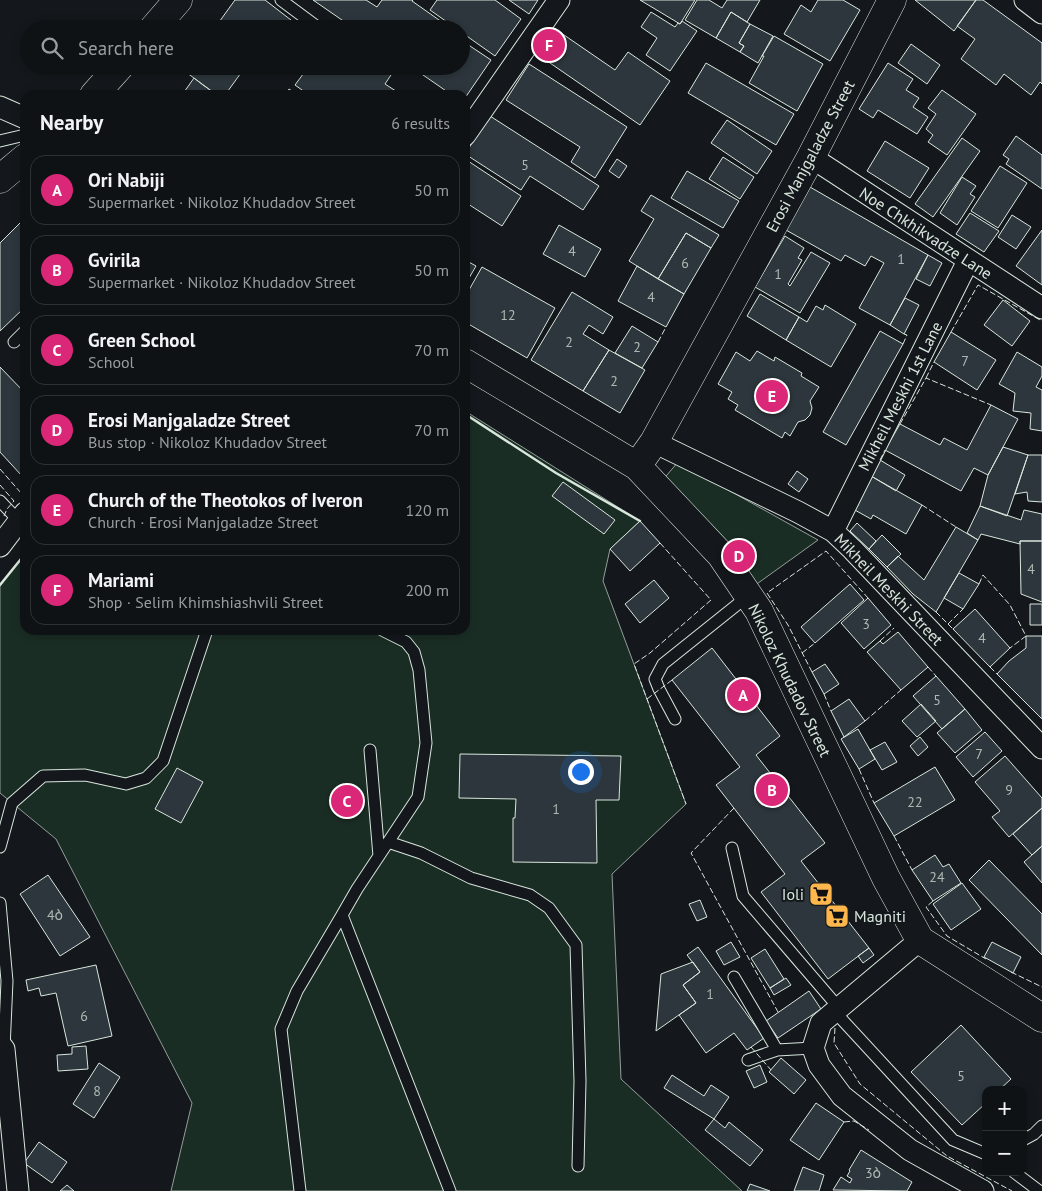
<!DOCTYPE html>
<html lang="en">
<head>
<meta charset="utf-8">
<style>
	:root { --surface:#0f1215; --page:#181b1e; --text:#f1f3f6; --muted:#9b9ea0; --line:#2f3234; --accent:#db2777 }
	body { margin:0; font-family:"PT Sans","Noto Sans Georgian",sans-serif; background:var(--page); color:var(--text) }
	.controls { position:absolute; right:15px; bottom:15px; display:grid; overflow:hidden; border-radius:10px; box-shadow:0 2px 8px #0003 }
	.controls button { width:45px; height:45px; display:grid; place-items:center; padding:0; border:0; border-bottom:1px solid var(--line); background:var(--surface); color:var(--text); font:25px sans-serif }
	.you { position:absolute; left:580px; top:771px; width:18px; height:18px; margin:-12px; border:4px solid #fff; border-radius:50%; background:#1a73e8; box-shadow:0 0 0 8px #1a73e833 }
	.badge { display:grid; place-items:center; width:32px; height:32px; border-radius:50%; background:var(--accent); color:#fff; font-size:16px; font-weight:700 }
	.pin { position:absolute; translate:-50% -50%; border:2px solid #fff; box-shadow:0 1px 5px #0006 }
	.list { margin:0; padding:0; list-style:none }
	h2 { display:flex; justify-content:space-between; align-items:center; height:65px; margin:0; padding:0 20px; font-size:21px }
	h2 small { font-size:16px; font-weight:400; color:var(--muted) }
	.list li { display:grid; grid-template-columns:32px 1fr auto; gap:15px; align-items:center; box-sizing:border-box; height:70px; margin:0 10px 10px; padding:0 10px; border:1px solid var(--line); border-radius:15px }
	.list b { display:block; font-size:19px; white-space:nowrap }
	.list p { margin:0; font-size:16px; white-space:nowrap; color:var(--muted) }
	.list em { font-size:16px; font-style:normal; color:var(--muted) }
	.icon { flex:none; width:28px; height:28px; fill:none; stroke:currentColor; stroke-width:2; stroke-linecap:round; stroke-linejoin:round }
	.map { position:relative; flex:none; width:1042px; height:1191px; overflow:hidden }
	.search { position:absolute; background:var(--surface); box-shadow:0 2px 8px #0003; left:20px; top:20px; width:450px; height:55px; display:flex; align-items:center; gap:12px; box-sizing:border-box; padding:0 18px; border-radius:28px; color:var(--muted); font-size:19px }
	.panel { position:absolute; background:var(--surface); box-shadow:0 2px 8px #0003; left:20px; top:90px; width:450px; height:545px; border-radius:15px }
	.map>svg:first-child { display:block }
	.green { fill:#1a2d24; stroke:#939e99 }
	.building { fill:#2c363c; stroke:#d8e6dc }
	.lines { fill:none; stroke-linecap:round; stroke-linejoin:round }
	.lane-casing { stroke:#d8e6dc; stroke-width:13 }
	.street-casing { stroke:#d8e6dc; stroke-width:23 }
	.secondary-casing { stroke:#d8e6dc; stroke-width:29 }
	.primary-casing { stroke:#d8e6dc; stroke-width:29 }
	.lane { stroke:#14181c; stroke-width:11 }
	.street { stroke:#14181c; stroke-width:21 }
	.secondary { stroke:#14181c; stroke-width:28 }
	.primary { stroke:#14181c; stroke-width:28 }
	.fence { stroke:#d8e6dc; stroke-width:1; stroke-dasharray:6 2.5; stroke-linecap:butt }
	.wall { stroke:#d8e6dc; stroke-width:2.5 }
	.labels { text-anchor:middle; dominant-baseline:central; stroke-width:4; stroke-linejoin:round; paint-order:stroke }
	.number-label { font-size:14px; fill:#adbab4 }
	.street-label { font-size:16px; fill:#d8e6dc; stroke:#14181c }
	.poi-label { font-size:16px; fill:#d8e6dc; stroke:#14181c; text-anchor:end }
</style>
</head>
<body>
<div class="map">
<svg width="1042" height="1191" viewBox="0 0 1042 1191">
	<rect width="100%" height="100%" fill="#14181c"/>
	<path class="green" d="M465,411L640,521L610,549L603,581L686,804L612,874L621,1079L742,1191H171L192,1103L56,839L0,793V585L25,553V630H465Z
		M678,462L818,540L754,586L661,482Z"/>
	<path class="building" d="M235,0H265L291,20L284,29H275L266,22L261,29H214Z
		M313,0H366L377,7L382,0H413L412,1L449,27L447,29H355Z
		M437,0H495L521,19L495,56L461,32V29H457L430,10Z
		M509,0H538L529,14Z
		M640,0H695L680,24Z
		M697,0H709L722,8L727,0H760L747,22L731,12L716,38L685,20Z
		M818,0H843L860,10L830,61L784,34L801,5L811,12Z
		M915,0H976L954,31Z
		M976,0H983L1042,43V84L1040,82L1031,95L1004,74L996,85L961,59L975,39L957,26Z
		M651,12L675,27L678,23L680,24L682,21L697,31L670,71L646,55L657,38L641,27Z
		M731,12L750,24L739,43L744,46L740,52L716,38Z
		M750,24L773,36L758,63L740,52L744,46L739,43Z
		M551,26L615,70L628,52L670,81L640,125L534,52Z
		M774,36L823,64L797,111L749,83L764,56H762Z
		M461,40L491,60L465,98V95H452L410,66H461Z
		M911,44L940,65L927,84L898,63Z
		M706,63L794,114L776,145L688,93Z
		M888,63L913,79L906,90L919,98L913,107L928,117L917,134L878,110L873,118L859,109Z
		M529,64L627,127L595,178L571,162L580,147L506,100Z
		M186,66H246L225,95H217L183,70Z
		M309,66H385L393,72L385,84L402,95H309L295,85Z
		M194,78L203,85L217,95H182Z
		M289,89L298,95H285Z
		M942,90L976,114L947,155L928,142L933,135L926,129L936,114L928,108Z
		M490,116L599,186L583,210L530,176L521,190L465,154Z
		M727,120L772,151L757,174L711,143Z
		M1016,136L1042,155V189L1006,164L1009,159L1003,155Z
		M962,138L980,151L933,217L915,204Z
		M885,141L929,168L910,198L867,171Z
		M723,157L754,177L740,199L709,179Z
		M465,159L521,196L502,226L465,202Z
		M617,159L627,166L619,178L609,171Z
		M1000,166L1027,183L998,228L971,211Z
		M687,171L739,201L723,228L671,198Z
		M962,177L976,186L970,194L975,197L957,225L940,213Z
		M810,187L928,255L890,325L859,308L884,263L871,256L865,266L845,255L841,261L786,230Z
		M651,195L719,235L711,248L686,233L658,279L629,261L654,219L641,211Z
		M970,213L999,231L984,252L956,234Z
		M1012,215L1031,227L1016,249L998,237Z
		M25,218V307L0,331V243Z
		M559,225L601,249L585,277L543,254Z
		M1042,230V285L1016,266Z
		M686,233L711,248L684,294L658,279Z
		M785,236L804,248L798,258L802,260L788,284L790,286L811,252L830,263L800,313L755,287Z
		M928,255L942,263L930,286L916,279Z
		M465,260L476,266L465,285Z
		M637,266L684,294L666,327L618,301Z
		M482,267L555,308L527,358L465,322V297Z
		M572,292L613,317L603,334L589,325L583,334L609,350L583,391L531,360Z
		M760,294L799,317L786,340L747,316Z
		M905,298L919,305L904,334L890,325Z
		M1003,300L1030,321L1012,346L984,325Z
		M825,305L856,324L831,367L786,340L799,317L807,322L816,306L823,310Z
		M632,326L658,342L642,368L615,353Z
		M880,331L903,344L846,445L823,432Z
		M951,332L996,360L977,390L934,362Z
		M609,350L645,370L620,413L583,391Z
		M757,351L774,361L775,357L802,373L801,376L819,387L810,401L812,408L810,415L805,420L798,422L790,436L785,432L782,438L735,410L738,405L728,399L732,392L718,384L736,352L750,361Z
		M1017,352L1042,367V376L1036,387L1042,390V431L1030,429L1031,413L1013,411L1015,393L999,384Z
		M0,367L25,393V477L22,476L0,452Z
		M991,405L1018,419L988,475L974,468L961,491L885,450L900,424L940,445L944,438L967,450Z
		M1003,447L1028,455L1007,516L980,506L988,475Z
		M1028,455H1042V502L1028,501L1027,492L1015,494Z
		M880,460L905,475L896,491L871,476Z
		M797,471L808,479L799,492L788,484Z
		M871,476L922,505L906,534L873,515L871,519L853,509Z
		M563,482L615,520L604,534L552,496Z
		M980,506L1021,520L1024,510L1042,514V541H1020V544L981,534L978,540L967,533Z
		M640,521L660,543L630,571L610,549Z
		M857,523L876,541L869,549L850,531Z
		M956,527L978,540L936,612L913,594L887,567L898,556L924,580Z
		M882,535L901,554L887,567L869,549Z
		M1020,541H1042V602L1021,594Z
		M959,573L979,584L963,609L944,598Z
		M654,580L669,598L640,623L625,604Z
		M850,584L864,600L815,643L801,627Z
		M868,598L891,625L864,649L841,623Z
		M1030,604H1042V625H1030Z
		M975,609L1010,648L990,667L953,629Z
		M898,632L928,667L901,690L867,652L880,641L883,644Z
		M1026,636H1042V719L997,674L1009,661L1026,648Z
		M712,648L780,736L756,755L825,843L801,861L869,948L828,979L761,892L785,874L716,785L740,767L672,680Z
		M825,664L839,684L824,694L812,672Z
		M936,676L965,709L942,729L913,696Z
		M849,699L865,721L844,737L831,711Z
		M921,704L936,721L917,737L902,721Z
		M965,709L982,730L955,753L937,733Z
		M858,729L875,759L859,769L841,739Z
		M985,732L1002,751L973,777L956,757Z
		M920,737L928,747L918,756L910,746Z
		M885,742L897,762L882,770L870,750Z
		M460,754L621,756L619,800H596L597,863L513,862V818H515L516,799L459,798Z
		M1005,756L1042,798V808L1009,837L992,817L1000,811L975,782Z
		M935,767L955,800L894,836L874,803Z
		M177,768L203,782L181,823L155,809Z
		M1042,808V846L1032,855L1013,834Z
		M1042,846V883L1024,862Z
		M935,855L943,867L949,864L961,883L933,901L912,870Z
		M989,860L1042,914V955L969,880Z
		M48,875L90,937L60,956L20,894Z
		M962,883L981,909L951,930L933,904Z
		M700,900L707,917L697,921L689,904Z
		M731,942L740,957L724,965L716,951Z
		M992,942L1021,957L1013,973L984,957Z
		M698,947L764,1038L747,1050L734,1033L706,1053L679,1015L696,1003L683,985L700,972L687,955Z
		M869,948L874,955L863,963L858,956Z
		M765,949L784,979L770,988L751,958Z
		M693,962L700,972L683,985L696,1003L656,1031L661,974Z
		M96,965L112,1036L68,1046L56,993L41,996L39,988L28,991L26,980Z
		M786,978L791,985L774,995L770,988Z
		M809,991L821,1009L778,1038L766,1021Z
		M961,1025L1011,1079L999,1090H986V1103L962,1125L911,1072Z
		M86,1046L88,1069L58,1071L57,1055L72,1054V1047Z
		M781,1058L806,1080L794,1094L769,1072Z
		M99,1063L120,1077L94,1118L73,1104Z
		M760,1065L767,1082L754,1088L746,1071Z
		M672,1075L704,1096L711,1085L729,1097L714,1119L664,1088Z
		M816,1103L844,1122L819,1160L790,1140Z
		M714,1119L725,1128L729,1122L763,1150L750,1166L705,1130Z
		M39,1142L67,1162L52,1183L24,1163Z
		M861,1150L912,1182L907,1191L833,1190L841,1177L850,1183L852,1179L847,1176L850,1171L849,1170Z
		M803,1167L824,1175L819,1191H794Z
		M750,1184L770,1191H747Z
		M67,1185L74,1191H60Z"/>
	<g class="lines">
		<g class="lane-casing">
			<path id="lane" d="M281,0L320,29
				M0,141L25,135
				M14,342L25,331
				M0,501L19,521
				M382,630L406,642L414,652L419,670L426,743L418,797L357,889L342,915L450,1191
				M675,719L659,689L655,679L663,664L748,596
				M370,750L379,856
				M388,842L421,853L471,878L530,895L549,908L576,945L580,1081L578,1166
				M0,847L12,803L43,776L85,775L126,784L146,778L163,761L207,630
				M732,848L743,896L839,1008
				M0,903L7,981L4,1049
				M734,977L777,1050L813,1048
				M835,1012L953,1140L986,1154
				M748,1060L777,1050
				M1023,1140L1034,1134L1042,1126
				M1014,1172L1039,1191
				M300,1191L281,1029L297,991L342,915"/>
		</g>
		<g class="street-casing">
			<path id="street" d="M1025,0L1042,13
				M0,107L25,118
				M465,135L559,0
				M811,157L1042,308
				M654,442L798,512L833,531L852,549L1042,748
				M833,531L968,261
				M0,546L25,513
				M920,940L821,1023L813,1048L819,1065L842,1096L910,1150L983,1191
				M0,1044L4,1049L18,1191"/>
		</g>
		<g class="secondary-casing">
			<path id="secondary" d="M465,363L637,466L721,555L759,611L886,878L920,940L1042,1018
				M637,466L654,442L811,157L892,0"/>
		</g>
		<g class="primary-casing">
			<path id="primary" d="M153,29L178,0
				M94,95L120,66
				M0,179L25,158"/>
		</g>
		<use href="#lane" class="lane"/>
		<use href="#street" class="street"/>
		<use href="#secondary" class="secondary"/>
		<use href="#primary" class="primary"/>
		<path class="fence" d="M951,332L978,285L1042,321
			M658,342L666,327
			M903,344L907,335L904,334
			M926,378L934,362
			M900,424L926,378L991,405
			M880,460L885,450
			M0,469L21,493L25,488
			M0,485L14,501L7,509L4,516
			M922,505L956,527
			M660,543L711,600L650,653L634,664L686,804
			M979,584L983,575L1010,605L1026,636L1010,648
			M936,612L953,629
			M948,624L963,609
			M880,641L894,628
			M802,653L815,643
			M928,667L936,676
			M990,667L997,674
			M812,672L788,625L767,593L826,551L868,598
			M824,694L831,711
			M647,699L672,680
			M865,721L901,690
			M859,769L874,803
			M734,808L691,853L778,1012
			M894,836L912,870
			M933,901L926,907L947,936L986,959
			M1011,972L1042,987
			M835,1028L834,1043L860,1084L947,1156L1012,1191
			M751,1047L771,1070
			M844,1122L854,1121L869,1130"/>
		<path class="wall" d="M465,414L556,473L640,521
			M0,585L25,554"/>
	</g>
	<defs>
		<g id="supermarket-square" transform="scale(1.25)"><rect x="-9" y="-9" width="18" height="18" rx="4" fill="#ffb74d" stroke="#14181c"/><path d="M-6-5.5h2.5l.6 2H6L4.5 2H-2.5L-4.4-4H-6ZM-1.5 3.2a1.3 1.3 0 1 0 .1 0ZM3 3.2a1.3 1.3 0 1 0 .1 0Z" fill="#111"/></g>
	</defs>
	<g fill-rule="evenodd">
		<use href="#supermarket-square" x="821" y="894"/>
		<use href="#supermarket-square" x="837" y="916"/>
	</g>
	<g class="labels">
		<g class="number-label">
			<text x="525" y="165">5</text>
			<text x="572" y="251">4</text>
			<text x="901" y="259">1</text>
			<text x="685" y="263">6</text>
			<text x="778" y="274">1</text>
			<text x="651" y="297">4</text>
			<text x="508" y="315">12</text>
			<text x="569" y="342">2</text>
			<text x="637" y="347">2</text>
			<text x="965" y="361">7</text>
			<text x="614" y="381">2</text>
			<text x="1031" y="569">4</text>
			<text x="866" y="624">3</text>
			<text x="982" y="638">4</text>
			<text x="937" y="700">5</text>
			<text x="979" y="754">7</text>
			<text x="1009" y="790">9</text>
			<text x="915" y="802">22</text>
			<text x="556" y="809">1</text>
			<text x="937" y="877">24</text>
			<text x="55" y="915">4ბ</text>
			<text x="710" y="994">1</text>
			<text x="84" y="1016">6</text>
			<text x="961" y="1076">5</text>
			<text x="97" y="1091">8</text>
			<text x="873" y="1173">3ბ</text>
		</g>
		<g class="street-label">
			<text transform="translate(810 156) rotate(-62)">Erosi Manjgaladze Street</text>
			<text transform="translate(926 233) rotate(33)">Noe Chkhikvadze Lane</text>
			<text transform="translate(900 396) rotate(-63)">Mikheil Meskhi 1st Lane</text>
			<text transform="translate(889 589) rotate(46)">Mikheil Meskhi Street</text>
			<text transform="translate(790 680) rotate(64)">Nikoloz Khudadov Street</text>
		</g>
		<g class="poi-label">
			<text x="804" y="894">Ioli</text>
			<text x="854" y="916" text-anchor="start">Magniti</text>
		</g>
	</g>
</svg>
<div class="controls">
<button>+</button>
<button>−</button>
</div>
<div class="you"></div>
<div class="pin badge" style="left:743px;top:695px">A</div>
<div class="pin badge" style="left:772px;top:790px">B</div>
<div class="pin badge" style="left:347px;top:801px">C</div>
<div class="pin badge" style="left:739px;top:556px">D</div>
<div class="pin badge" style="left:772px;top:396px">E</div>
<div class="pin badge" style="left:549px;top:45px">F</div>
<div class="search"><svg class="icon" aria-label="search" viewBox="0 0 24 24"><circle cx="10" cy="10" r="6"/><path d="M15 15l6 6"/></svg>Search here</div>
<section class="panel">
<h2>Nearby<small>6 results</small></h2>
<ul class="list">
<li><span class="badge">A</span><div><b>Ori Nabiji</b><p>Supermarket · Nikoloz Khudadov Street</p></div><em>50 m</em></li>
<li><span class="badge">B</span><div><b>Gvirila</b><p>Supermarket · Nikoloz Khudadov Street</p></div><em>50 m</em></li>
<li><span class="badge">C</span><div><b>Green School</b><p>School</p></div><em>70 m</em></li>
<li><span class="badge">D</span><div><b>Erosi Manjgaladze Street</b><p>Bus stop · Nikoloz Khudadov Street</p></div><em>70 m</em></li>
<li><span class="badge">E</span><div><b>Church of the Theotokos of Iveron</b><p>Church · Erosi Manjgaladze Street</p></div><em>120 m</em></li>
<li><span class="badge">F</span><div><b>Mariami</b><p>Shop · Selim Khimshiashvili Street</p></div><em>200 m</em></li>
</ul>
</section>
</div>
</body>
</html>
